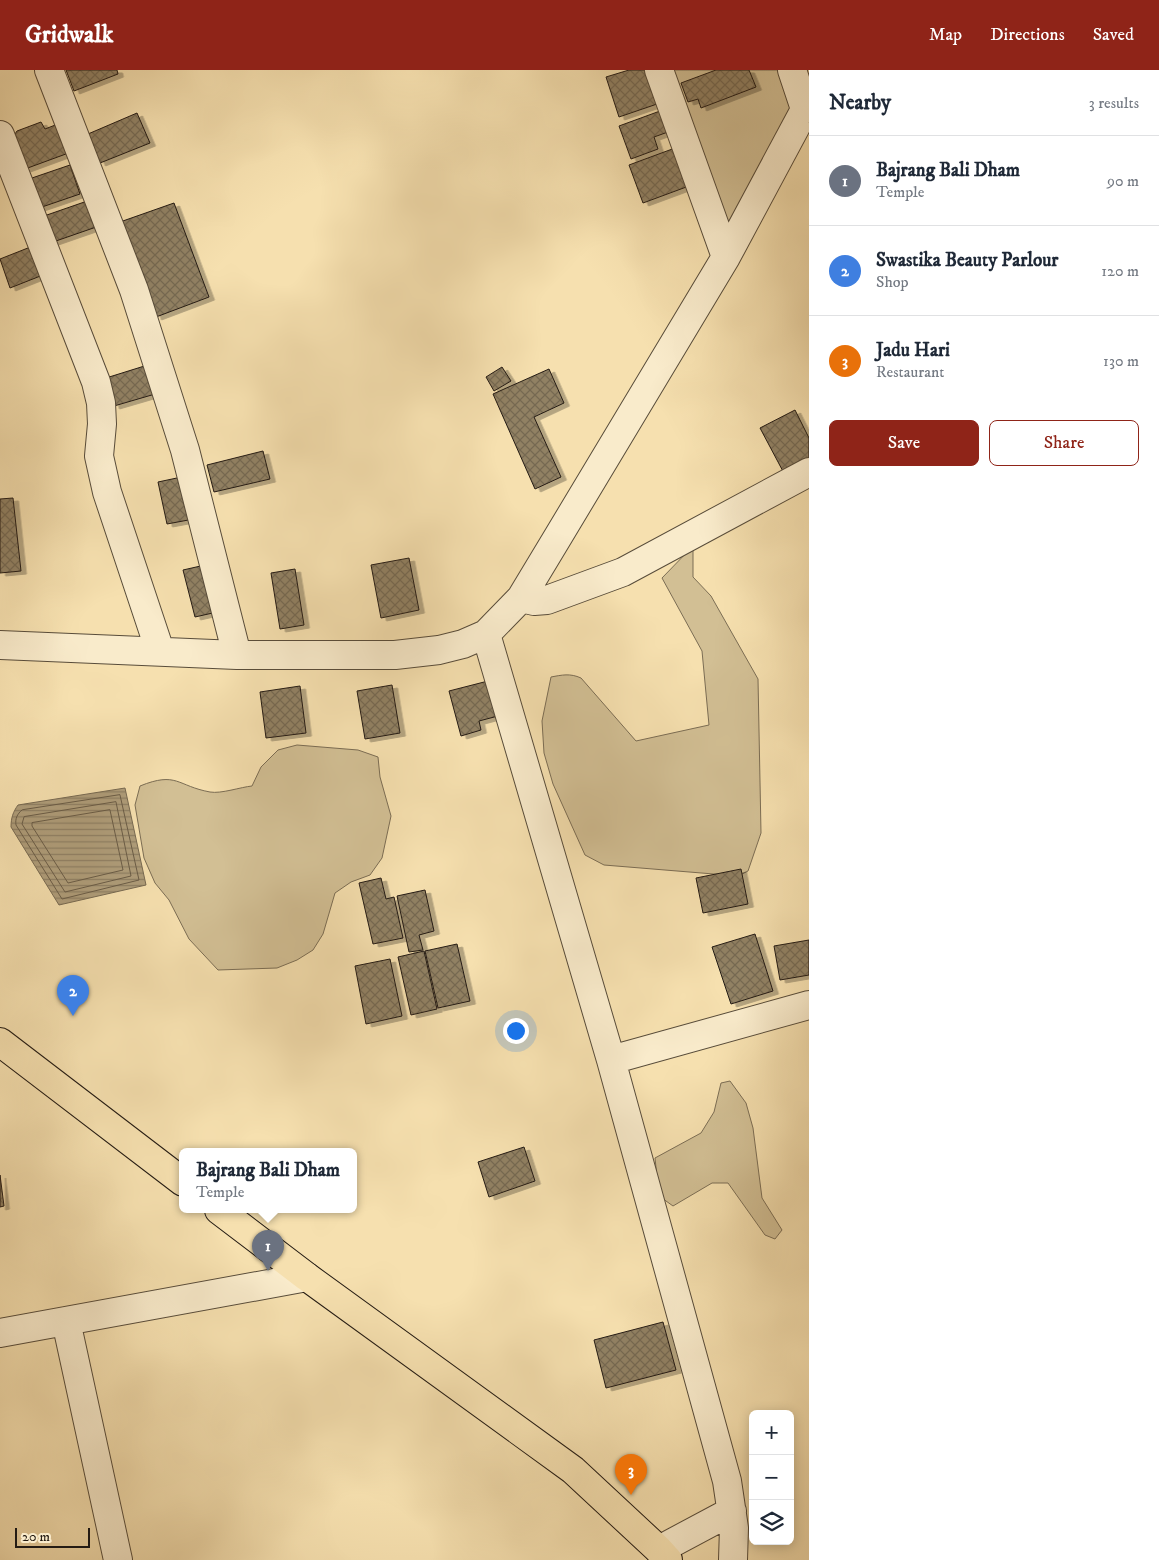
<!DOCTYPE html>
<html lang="en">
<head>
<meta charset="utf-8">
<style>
	:root { --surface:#fff; --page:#f6f6f7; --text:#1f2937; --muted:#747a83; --line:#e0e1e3; --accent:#8f2418 }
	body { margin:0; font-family:"IM FELL DW Pica",serif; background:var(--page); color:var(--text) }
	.controls { position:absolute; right:15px; bottom:15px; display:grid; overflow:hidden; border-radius:8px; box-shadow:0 2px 12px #0003 }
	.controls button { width:45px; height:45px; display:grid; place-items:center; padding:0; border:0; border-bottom:1px solid var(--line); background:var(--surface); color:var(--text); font:25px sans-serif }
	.scale { position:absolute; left:15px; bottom:12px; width:75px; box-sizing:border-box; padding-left:5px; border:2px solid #241b13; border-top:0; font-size:14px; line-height:18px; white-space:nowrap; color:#241b13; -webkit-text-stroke:4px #f9ebcb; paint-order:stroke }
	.you { position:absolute; left:515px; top:960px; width:18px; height:18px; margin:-12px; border:4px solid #fff; border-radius:50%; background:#1a73e8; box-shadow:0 0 0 8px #1a73e833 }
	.badge { display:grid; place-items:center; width:32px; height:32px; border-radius:50%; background:var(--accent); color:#fff; font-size:16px; font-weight:700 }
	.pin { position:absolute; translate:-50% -41px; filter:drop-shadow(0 1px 2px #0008) }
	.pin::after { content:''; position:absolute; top:26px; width:18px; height:15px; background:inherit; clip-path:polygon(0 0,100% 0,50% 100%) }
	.popup { position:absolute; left:179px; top:1078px; width:178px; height:65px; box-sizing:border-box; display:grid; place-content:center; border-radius:8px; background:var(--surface); filter:drop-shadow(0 1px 4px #0005); font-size:16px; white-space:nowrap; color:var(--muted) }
	.popup b { font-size:19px; color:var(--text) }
	.popup::after { content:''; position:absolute; left:50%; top:100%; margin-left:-10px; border:10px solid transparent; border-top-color:var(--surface) }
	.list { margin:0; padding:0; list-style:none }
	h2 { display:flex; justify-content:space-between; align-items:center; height:65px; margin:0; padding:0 20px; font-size:21px }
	h2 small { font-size:16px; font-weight:400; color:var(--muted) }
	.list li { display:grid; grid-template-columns:32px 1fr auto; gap:15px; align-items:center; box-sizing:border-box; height:90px; padding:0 20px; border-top:1px solid var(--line) }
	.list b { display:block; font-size:19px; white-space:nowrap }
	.list p { margin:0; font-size:16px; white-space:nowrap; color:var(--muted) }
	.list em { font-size:16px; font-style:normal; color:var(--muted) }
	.actions { display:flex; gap:10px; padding:15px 20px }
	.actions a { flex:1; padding:11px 0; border:1px solid var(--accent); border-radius:8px; text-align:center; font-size:18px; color:var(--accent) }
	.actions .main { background:var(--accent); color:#fff }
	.icon { flex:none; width:28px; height:28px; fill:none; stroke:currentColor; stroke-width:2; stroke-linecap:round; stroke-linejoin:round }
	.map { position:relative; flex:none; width:809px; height:1490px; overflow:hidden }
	header { display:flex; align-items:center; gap:30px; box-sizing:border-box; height:70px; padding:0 25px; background:var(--accent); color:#fff }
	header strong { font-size:24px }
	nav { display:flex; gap:28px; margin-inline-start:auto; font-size:18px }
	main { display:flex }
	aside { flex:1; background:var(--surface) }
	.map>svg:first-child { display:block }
	.green { fill:#d2bf94; stroke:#7b6d54 }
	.water { fill:url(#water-rules); stroke:#776951 }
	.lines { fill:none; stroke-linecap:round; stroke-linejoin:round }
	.shore { stroke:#6a5c46; stroke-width:1 }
	.building { fill:url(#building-cross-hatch); stroke:#241b13; filter:url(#shadow) }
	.minor-casing { stroke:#584c3a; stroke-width:30 }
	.major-casing { stroke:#241b13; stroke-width:30 }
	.minor { stroke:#f9ebcb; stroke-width:28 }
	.major { stroke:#f6e0af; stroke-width:28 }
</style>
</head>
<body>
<header>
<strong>Gridwalk</strong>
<nav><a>Map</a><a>Directions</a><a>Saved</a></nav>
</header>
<main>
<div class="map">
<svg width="809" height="1490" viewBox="0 0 809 1490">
	<defs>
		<pattern id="water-rules" width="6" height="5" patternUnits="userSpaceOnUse" patternTransform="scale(1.25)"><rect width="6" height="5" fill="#af9d7a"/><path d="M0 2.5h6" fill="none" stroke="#8e7f63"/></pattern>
		<pattern id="building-cross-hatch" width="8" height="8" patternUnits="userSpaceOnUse" patternTransform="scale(1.25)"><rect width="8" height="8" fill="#918164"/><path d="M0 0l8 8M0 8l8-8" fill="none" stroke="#766951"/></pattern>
		<filter id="shadow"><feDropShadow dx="5.5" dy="3" stdDeviation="0" flood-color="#0004"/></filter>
	</defs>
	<rect width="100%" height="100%" fill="#f6e0af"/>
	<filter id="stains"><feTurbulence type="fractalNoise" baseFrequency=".004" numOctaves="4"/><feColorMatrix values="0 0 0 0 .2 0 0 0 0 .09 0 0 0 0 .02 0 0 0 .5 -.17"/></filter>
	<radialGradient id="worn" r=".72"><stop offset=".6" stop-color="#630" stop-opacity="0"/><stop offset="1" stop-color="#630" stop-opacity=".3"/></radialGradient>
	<path class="green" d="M671,0H784L801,38L725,161Z
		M693,476V507L711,526L758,609L761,763L748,801L738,806L604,795L585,785L553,714L544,683L542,651L551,607C562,605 570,603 581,608L636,671L709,655L702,581L662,508Z
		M297,675L358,680L378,687L380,707L391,746L382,788L370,805L351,812L335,823L323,864L313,880L297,890L277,898L218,900L189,869L169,830L155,813L144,788L135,735L140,716C177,701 177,716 210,722C221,724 241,717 252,716L261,697L278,680Z
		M730,1011L746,1033L753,1058L762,1128L782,1160L775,1169L765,1165L728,1113H712L673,1136L659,1126L655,1088L701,1063L714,1042L721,1013Z"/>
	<path class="water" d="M125,718L146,815L59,835L11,757C11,748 13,742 18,735Z"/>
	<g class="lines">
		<path class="shore" d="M120,725L139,810L62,829L16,755C15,749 17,744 22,740Z
			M116,732L131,806L65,822L22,754L24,747Z
			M110,740L123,800L68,813L32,756V753Z"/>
	</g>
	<path class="building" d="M66,0H117L118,4L74,21Z
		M629,0H650L660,33L619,47L606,7Z
		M716,0H749L756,17L701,38L698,29L688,32L681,13Z
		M660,41L668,62L654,67L658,79L631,89L619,56Z
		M137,43L150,73L100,93L88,64Z
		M41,52L45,59L63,52L74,81L25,99L15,64L17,61Z
		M675,78L689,116L643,133L629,95Z
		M70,95L80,124L39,138L29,109Z
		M93,129L102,155L53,172L44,146Z
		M174,133L209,227L156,247L120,152Z
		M38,174L48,203L10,218L0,189Z
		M154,293L162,322L114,336L106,308Z
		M502,297L511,311L494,321L486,307Z
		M549,299L564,333L534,347L561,407L535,419L493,324Z
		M795,340L809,368V395L786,407L760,358Z
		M263,381L270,409L214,422L207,395Z
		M191,405L199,448L167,454L158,412Z
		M13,428L21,501L0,503V429Z
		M409,488L419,540L381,548L371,495Z
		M205,495L217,542L195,547L183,500Z
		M295,499L304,555L280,559L271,503Z
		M488,611L498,646L479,651L481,660L461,666L449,621Z
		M392,615L400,663L365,669L357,621Z
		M300,616L306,663L266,668L260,622Z
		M741,799L748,834L703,843L696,808Z
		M381,808L386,829L394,827L403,868L373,874L359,813Z
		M425,820L434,861L419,865L423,880L409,882L397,826Z
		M755,864L773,921L731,934L712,877Z
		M809,870V905L780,910L774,876Z
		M457,874L470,931L438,938L425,881Z
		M424,881L437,939L411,945L398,887Z
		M390,889L402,946L366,954L355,896Z
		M524,1077L535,1111L489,1127L478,1092Z
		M0,1105L4,1136L0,1137Z
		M663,1252L676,1300L606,1318L594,1270Z"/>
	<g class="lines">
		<g class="minor-casing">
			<path id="minor" d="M49,0L134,220L185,380L237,585
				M659,0L726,187
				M792,0L805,39
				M0,65L96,312L101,333L102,354L99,386L107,422L160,581
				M521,528L534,531L547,530L623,502L809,402
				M486,564L611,990L727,1411L734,1458L733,1490
				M0,575L237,585H395L439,580L463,574L486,564L521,528L559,465L726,187L809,32
				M611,990L809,935
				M66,1251L118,1490
				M0,1263L307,1207
				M659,1480L732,1441"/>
		</g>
		<g class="major-casing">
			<path id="major" d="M0,972L183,1112
				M219,1140L307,1207L573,1400L659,1480L668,1490"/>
		</g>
		<use href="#minor" class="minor"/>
		<use href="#major" class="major"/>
	</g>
	<rect width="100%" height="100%" filter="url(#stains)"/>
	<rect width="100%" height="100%" fill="url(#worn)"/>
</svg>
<div class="controls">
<button>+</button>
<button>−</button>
<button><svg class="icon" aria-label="layers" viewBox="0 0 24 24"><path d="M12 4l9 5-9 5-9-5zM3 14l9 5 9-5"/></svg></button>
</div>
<div class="scale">20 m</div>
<div class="you"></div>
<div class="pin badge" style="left:268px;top:1201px;background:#6b7280">1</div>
<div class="popup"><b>Bajrang Bali Dham</b>Temple</div>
<div class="pin badge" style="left:73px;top:946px;background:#3f7fe0">2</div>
<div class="pin badge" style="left:631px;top:1425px;background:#e8710a">3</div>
</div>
<aside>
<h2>Nearby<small>3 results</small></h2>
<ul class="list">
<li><span class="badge" style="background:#6b7280">1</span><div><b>Bajrang Bali Dham</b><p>Temple</p></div><em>90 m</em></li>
<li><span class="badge" style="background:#3f7fe0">2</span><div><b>Swastika Beauty Parlour</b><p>Shop</p></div><em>120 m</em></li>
<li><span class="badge" style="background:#e8710a">3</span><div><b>Jadu Hari</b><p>Restaurant</p></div><em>130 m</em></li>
</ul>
<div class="actions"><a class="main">Save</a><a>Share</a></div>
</aside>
</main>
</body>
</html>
